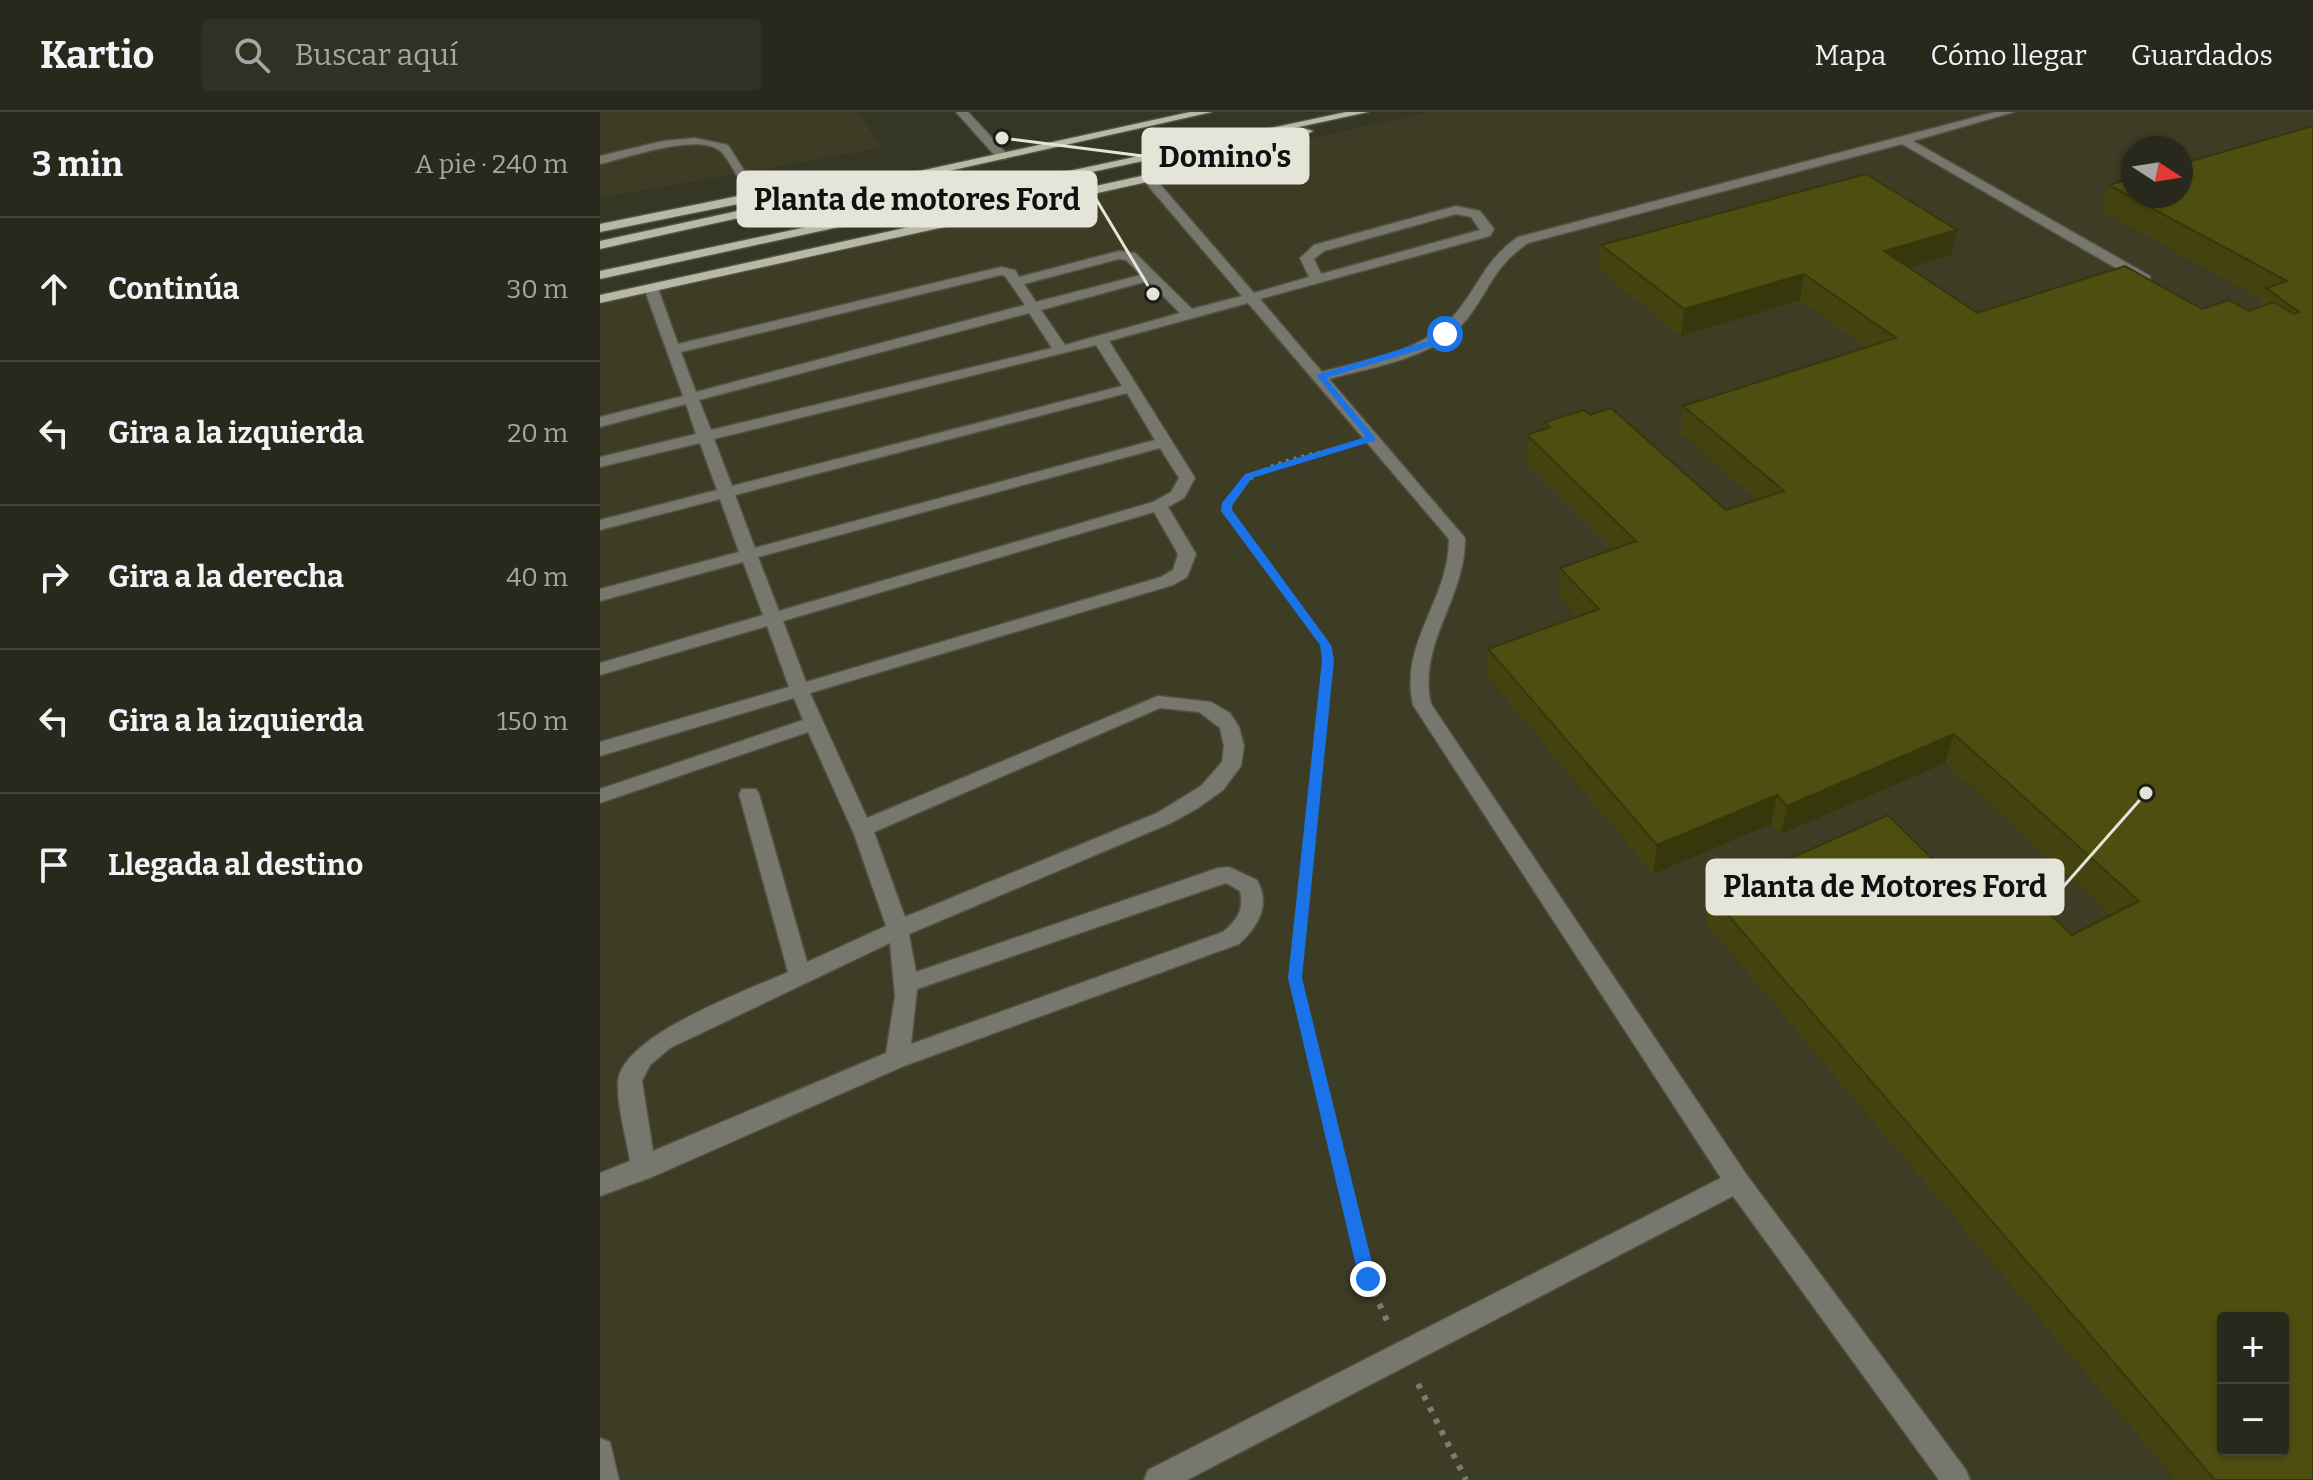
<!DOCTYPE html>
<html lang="es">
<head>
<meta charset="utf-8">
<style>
	:root { --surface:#28281c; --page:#303025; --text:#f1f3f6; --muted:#a5a6a3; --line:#44443b }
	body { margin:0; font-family:Bitter,serif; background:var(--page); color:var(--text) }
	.controls { position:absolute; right:24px; bottom:24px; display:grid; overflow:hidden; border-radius:8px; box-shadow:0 2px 6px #0004 }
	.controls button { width:72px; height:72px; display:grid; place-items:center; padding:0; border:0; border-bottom:2px solid var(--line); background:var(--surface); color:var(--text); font:40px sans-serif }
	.compass { position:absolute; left:1521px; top:24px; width:72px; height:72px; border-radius:50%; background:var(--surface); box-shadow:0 2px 6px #0004; rotate:102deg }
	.stop { position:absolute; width:24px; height:24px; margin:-18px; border:6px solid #1a73e8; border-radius:50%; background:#fff }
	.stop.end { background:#1a73e8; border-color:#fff; box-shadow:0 2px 8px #0008 }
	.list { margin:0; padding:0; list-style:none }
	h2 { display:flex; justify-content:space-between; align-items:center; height:104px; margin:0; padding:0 32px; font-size:34px }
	h2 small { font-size:26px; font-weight:400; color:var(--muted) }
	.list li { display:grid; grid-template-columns:52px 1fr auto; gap:24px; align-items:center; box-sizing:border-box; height:144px; padding:0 32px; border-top:2px solid var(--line) }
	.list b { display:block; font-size:30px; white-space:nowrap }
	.list em { font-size:26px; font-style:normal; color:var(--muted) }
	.icon { flex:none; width:44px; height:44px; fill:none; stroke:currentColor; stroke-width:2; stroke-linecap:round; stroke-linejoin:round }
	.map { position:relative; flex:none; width:1713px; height:1368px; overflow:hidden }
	header { display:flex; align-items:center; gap:48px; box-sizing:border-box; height:112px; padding:0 40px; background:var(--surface); border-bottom:2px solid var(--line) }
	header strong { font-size:38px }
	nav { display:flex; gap:44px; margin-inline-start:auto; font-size:28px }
	.search { width:560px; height:72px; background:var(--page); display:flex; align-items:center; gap:20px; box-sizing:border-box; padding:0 28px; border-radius:8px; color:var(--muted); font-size:30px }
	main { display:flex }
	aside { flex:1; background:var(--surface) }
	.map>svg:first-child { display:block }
	.built { fill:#3d3d25; fill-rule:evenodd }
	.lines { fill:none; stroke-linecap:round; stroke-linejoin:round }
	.minor-casing { stroke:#525242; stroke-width:3 }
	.major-casing { stroke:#525242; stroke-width:3 }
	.path-far2 { stroke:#7d7d6e; stroke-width:4; stroke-dasharray:3 5; stroke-linecap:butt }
	.path-far1 { stroke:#7d7d6e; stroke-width:5; stroke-dasharray:4 6; stroke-linecap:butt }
	.path { stroke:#7d7d6e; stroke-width:6; stroke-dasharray:5 8; stroke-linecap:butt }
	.minor { fill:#77776e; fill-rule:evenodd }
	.major { fill:#b8b8a7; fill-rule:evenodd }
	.wall { fill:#44430f }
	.shaded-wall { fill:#37370c }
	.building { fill:#4f4e11; stroke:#37370c; stroke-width:2; fill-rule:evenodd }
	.route { fill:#1a73e8 }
	.leader { fill:none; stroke:#e4e4d9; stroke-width:3 }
	.callout-dot { fill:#e4e4d9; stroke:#1d1d15; stroke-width:3 }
	.callout { fill:#e4e4d9; stroke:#e4e4d9; stroke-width:3 }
	.callout-label { font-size:30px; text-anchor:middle; font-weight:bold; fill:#111 }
</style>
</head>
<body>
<header>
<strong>Kartio</strong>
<div class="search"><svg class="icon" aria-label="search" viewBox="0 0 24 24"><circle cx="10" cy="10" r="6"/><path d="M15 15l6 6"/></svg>Buscar aquí</div>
<nav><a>Mapa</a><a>Cómo llegar</a><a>Guardados</a></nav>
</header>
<main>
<aside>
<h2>3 min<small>A pie · 240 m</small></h2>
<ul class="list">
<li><svg class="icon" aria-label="ahead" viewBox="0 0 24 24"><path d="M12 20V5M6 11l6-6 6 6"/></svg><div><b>Continúa</b></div><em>30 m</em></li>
<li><svg class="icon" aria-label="left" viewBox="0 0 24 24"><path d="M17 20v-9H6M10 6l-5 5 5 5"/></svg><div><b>Gira a la izquierda</b></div><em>20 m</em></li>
<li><svg class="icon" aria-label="right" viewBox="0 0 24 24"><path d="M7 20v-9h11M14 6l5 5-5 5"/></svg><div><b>Gira a la derecha</b></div><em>40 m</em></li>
<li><svg class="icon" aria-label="left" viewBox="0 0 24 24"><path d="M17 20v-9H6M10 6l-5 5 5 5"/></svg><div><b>Gira a la izquierda</b></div><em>150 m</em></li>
<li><svg class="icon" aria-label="arrive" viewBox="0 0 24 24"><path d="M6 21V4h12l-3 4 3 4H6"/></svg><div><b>Llegada al destino</b></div></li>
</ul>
</aside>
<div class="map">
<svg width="1713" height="1368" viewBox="0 0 1713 1368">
	<rect width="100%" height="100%" fill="#363625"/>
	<path class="built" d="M0,0H259L281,36L0,86Z
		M827,0H1713V1368H0V188ZM1533,36H1581V84H1533ZM1623,1206H1683V1338H1623Z"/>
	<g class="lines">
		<g class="minor-casing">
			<path id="minor" d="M356,0H368L406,41V47H398Z
				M1395,0H1414L1313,29L1550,164V170H1540L1302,32L928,131C893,155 891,176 867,207C834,247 776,254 729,267L865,426C866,486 817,532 831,592L1146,1062L1366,1358L1370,1368H1339L1133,1084L587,1368H544L548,1358L1121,1066L813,593C799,530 849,489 849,427L648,191L509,229L595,366L584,386L568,395L596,442L587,465L573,473L210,581L267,706L558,584L611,590L630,601L639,615L644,634L641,654L623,678L598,696L571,711L309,822L316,860L618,756L629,755L657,768C671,793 658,815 639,832L304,954L52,1065L0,1084V1061L30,1049C26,1024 17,995 18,970C21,923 149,878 188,860L139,682L142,677H156L159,682L207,850L286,814L254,722L208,620L0,691V677L203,608L194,586L0,644V630L189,575L167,514L0,563V551L163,503L143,450L0,489V477L139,440L120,387L0,418V408L117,378L100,331L0,355V345L96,322L86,292L0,315V305L83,284L44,176L46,173L58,176L78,232L401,155L415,158L419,165L519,139L535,141L592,197L642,184L544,69V63H552L654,181L709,165L700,146L714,133L856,94L880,99L894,117L890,124L660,187L722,260C768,247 825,240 856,201C881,171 883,150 918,125ZM856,102L871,105L880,118L721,162L714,147L724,139ZM519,147L526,148L541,163L436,190L424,172ZM401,163L405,164L425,193L96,280L81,240ZM548,169L580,201L465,233L441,198ZM429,201L452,236L111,318L99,288ZM496,233L522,274L132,374L114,327ZM527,281L555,328L155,436L135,383ZM560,336L579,366L571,380L553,390L179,499L158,445ZM554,400L578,442L573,458L561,465L206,570L183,509ZM560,596L599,600L620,616L624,634L622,650L601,674L557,701L305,805L274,720ZM626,771L640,779C644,798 638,807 623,820L311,932L317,877ZM290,831L295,884L286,941L53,1039L42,969L50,953L70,936Z
				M95,26L128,33L160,84L158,87H150C142,75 129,45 119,38C96,21 26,46 0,52V44L63,29Z
				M0,1326L10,1330L19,1368H0Z"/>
		</g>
		<g class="major-casing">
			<path id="major" d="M590,0H612L0,137V129Z
				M746,0H768L0,167V159Z
				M703,16L713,19L679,37L620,54L0,191V183L614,48L671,31Z
				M252,61L256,62V68L0,120V112Z"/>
		</g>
		<path class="path-far2" d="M726,534L627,399C641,352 701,346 742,335"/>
		<path class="path-far1" d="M704,905L695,866L728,548L725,532"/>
		<path class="path" d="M704,903L768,1167L787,1209
			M818,1272L866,1368"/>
		<use href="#minor" class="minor"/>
		<use href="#major" class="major"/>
	</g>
	<path class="wall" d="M1713,14V1368H1576L1105,810L1110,782L1372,786L1472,823L1511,803L1345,651L1181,722L1171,712L1053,762L888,565V537L977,505L959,484L960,456L1013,437L926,350L927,323L944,317L945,310L990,303L1126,398L1157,388L1080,321L1083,294L1266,236L1200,188L1081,224L999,158L1001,133L1357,118L1351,143L1309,156L1377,201L1602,197L1649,199L1659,195L1662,188L1501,98L1509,73Z"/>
	<path class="shaded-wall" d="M1357,118L1351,143L1278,165L1284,139Z
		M1204,162L1200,188L1081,224L1084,197Z
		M1354,622L1345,651L1181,722L1187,694Z
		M1177,683L1171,712L1053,762L1057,733Z"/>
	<path class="building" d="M1713,14V1368H1615L1110,782L1288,703L1372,786L1413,767L1472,823L1539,789L1354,622L1187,694L1177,683L1057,733L888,537L999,497L960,456L1036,429L927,323L950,315L945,310L984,298L990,303L1011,296L1126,398L1184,379L1083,294L1296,226L1204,162L1084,197L1001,133L1266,62L1357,118L1284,139L1377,201L1525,154L1602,197L1629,188L1649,199L1674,190L1694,202L1699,200L1666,176L1687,169L1509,73L1533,66V84H1581V52ZM1623,1206H1683V1338H1623Z"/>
	<path class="route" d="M845,219L848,224L835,233L726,266L777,328L652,366L633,392L632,398L731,533L734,548L702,866L776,1167L768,1174L759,1167L688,866L722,548L720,533L621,399L622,391L645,362L766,325L716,263L828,229Z"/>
	<path class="leader" d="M402 26L543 44M553 182L496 87M1546 681L1463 775"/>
	<g class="callout-dot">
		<circle cx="402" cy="26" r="8"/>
		<circle cx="553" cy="182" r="8"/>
		<circle cx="1546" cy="681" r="8"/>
	</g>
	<g class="callout">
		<rect x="543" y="17" width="165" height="54" rx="8"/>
		<rect x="138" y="60" width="358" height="54" rx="8"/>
		<rect x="1107" y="748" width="356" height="54" rx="8"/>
	</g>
	<g class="callout-label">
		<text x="625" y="55">Domino's</text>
		<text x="317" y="98">Planta de motores Ford</text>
		<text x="1285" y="785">Planta de Motores Ford</text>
	</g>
</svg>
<div class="controls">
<button>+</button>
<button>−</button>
</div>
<svg class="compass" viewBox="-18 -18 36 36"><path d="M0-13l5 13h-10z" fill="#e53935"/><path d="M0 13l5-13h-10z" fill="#a5a6a3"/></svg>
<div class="stop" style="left:845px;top:222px"></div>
<div class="stop end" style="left:768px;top:1167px"></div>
</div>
</main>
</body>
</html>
